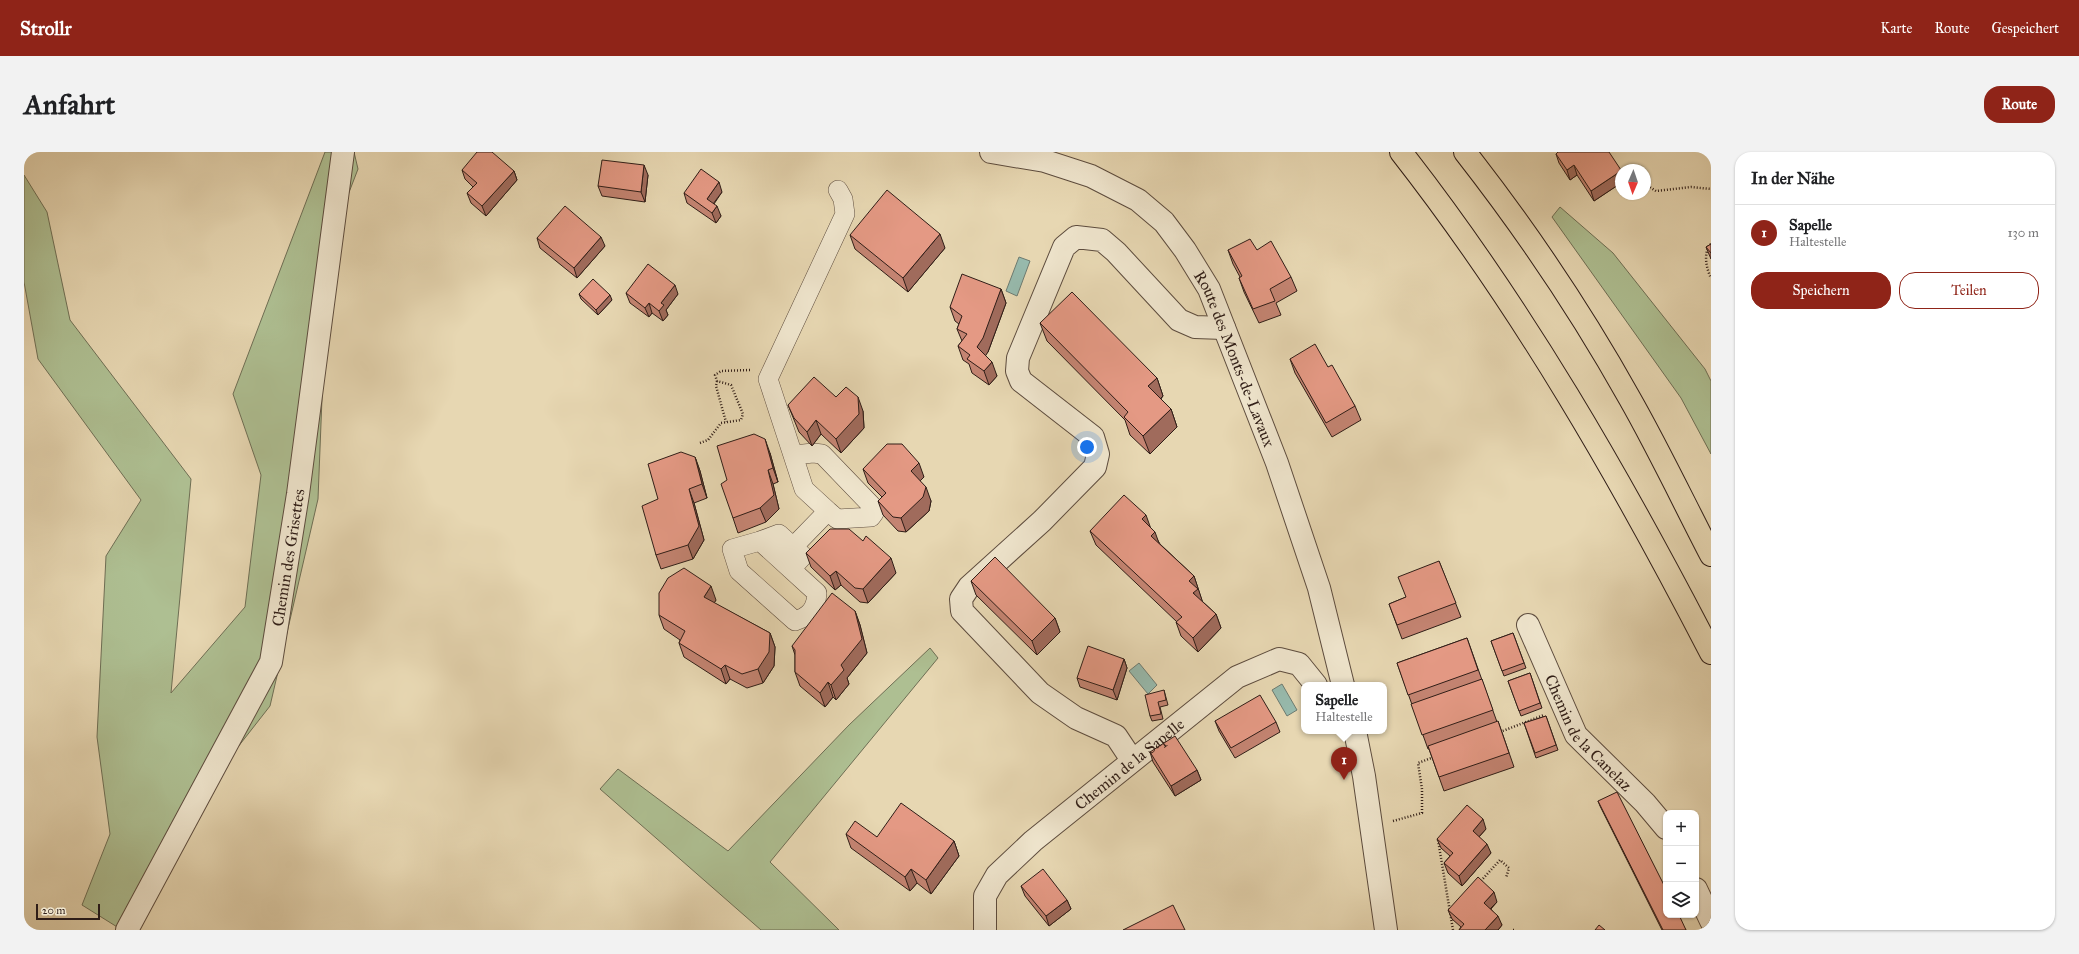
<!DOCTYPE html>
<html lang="de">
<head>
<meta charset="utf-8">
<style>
	:root { --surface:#fff; --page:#f2f2f2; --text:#202124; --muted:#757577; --line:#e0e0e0; --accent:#8f2418 }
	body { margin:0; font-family:"IM FELL Great Primer",serif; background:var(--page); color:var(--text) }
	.controls { position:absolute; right:12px; bottom:12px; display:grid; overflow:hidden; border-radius:8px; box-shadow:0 1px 3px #0004 }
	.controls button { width:36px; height:36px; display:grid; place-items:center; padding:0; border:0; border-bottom:1px solid var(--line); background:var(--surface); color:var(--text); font:20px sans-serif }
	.compass { position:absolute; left:1591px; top:12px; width:36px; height:36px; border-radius:50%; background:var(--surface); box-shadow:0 1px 3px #0004; rotate:182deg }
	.scale { position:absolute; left:12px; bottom:10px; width:64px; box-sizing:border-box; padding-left:4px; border:2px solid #2f1d17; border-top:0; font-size:11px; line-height:14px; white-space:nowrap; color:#2f1d17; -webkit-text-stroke:3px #efe5cd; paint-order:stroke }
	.you { position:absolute; left:1063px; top:295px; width:14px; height:14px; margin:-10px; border:3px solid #fff; border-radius:50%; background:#1a73e8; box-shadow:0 0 0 6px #1a73e833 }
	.badge { display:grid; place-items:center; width:26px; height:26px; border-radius:50%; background:var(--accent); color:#fff; font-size:13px; font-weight:700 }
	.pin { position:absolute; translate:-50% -33px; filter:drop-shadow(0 1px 2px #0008) }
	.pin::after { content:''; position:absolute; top:21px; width:14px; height:12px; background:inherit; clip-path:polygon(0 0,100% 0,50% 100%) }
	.popup { position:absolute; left:1277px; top:530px; width:86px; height:52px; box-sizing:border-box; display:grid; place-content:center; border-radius:8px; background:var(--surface); filter:drop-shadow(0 1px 3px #0005); font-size:13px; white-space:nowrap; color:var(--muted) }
	.popup b { font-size:15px; color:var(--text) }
	.popup::after { content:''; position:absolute; left:50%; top:100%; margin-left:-8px; border:8px solid transparent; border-top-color:var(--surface) }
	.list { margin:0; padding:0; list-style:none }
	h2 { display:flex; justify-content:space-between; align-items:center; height:52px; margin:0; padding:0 16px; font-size:17px }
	h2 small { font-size:13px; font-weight:400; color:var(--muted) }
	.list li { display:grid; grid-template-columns:26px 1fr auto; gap:12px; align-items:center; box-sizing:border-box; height:56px; padding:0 16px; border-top:1px solid var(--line) }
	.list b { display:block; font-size:15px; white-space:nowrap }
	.list p { margin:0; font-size:13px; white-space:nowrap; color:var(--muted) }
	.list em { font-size:13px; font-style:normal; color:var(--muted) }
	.actions { display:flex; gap:8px; padding:12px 16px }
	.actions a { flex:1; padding:9px 0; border:1px solid var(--accent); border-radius:16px; text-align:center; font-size:14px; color:var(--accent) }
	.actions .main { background:var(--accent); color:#fff }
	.icon { flex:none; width:22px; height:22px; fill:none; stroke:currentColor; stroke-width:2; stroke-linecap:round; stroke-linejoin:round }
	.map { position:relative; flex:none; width:1687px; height:778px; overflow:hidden; border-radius:16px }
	header { display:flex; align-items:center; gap:24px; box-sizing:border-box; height:56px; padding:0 20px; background:var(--accent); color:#fff }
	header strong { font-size:19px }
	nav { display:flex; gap:22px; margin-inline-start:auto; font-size:14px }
	.intro { display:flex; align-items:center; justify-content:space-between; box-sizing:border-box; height:96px; padding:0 24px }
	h1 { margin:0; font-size:28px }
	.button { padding:10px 18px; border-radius:16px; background:var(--accent); color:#fff; font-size:14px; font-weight:700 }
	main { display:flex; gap:24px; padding:0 24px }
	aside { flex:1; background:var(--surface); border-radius:16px; box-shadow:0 1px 3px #0004 }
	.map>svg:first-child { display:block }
	.green { fill:#aebf92; stroke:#6e6e54 }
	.water { fill:#97baad; stroke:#6d7b71 }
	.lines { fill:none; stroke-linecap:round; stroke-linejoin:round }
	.pedestrian-casing { stroke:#5d4c3e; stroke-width:20 }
	.minor-casing { stroke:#5d4c3e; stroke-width:24 }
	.tertiary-casing { stroke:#5d4c3e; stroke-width:24 }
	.motorway-casing { stroke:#2f1d17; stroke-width:24 }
	.path { stroke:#2f1d17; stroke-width:2.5; stroke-dasharray:1 2; stroke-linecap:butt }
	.pedestrian { stroke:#efe5cd; stroke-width:19 }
	.minor { stroke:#efe5cd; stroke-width:22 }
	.tertiary { stroke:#efe5cd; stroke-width:22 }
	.motorway { stroke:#e7d7b2; stroke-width:22 }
	.wall { fill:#c48472; stroke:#2f1d17 }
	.shaded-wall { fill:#a06b5c; stroke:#2f1d17 }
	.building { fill:#e49984; stroke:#2f1d17 }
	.labels { text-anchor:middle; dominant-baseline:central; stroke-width:3.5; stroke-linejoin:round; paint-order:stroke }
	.street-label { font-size:16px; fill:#2f1d17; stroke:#efe5cd }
</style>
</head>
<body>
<header>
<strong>Strollr</strong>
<nav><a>Karte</a><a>Route</a><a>Gespeichert</a></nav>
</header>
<div class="intro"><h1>Anfahrt</h1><a class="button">Route</a></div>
<main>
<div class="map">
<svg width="1687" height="778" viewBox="0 0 1687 778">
	<rect width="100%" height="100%" fill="#e7d7b2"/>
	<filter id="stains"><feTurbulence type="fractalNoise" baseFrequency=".005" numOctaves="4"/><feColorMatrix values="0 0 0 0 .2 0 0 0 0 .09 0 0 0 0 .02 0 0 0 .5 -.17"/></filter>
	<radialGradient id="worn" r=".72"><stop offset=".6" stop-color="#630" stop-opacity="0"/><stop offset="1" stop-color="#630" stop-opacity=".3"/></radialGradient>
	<path class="green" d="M301,0H330L334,17L304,95L294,347L246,554L174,646L98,778L58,753L86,682L73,585L82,404L117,348L14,207L0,130V23L23,60L46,168L167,327L147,541L221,455L237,323L209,242Z
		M1536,55L1589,101L1681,217L1687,229V302L1657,246L1528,65Z
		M906,496L914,506L746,710L815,778H737L576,637L594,617L704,699L825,573Z"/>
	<path class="water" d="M995,105L1006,109L993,144L982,139Z
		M1115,511L1133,533L1124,542L1105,519Z
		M1258,532L1273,558L1263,564L1248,538Z"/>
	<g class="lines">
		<g class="pedestrian-casing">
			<path id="pedestrian" d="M770,303L789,301L798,302L849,355L850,361L847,365L813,367L804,359
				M736,389L793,441C792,457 786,464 771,469L715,419L708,397Z
				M736,389L755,382L779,404L767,417
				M770,394L804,359L780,337L744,227L821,62L819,47L814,38"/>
		</g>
		<g class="minor-casing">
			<g id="minor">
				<path id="s1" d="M1504,473L1552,583L1621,651L1642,676"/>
				<path d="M1108,608L1092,584L1052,566L1016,541L938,459L937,447L945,435L1018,369L1071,315L1074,302L1069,285L997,229L993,219L994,206L1040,95L1052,85L1078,88L1092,100L1155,168L1171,175L1200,176"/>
				<path d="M1672,737L1687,769"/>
				<path id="s2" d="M103,778L247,510L274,342L319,0"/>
				<path id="s3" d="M961,778V744L973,723L1009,689L1213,525L1255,507L1275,512L1292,533"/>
			</g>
		</g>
		<g class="tertiary-casing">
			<g id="tertiary">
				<path id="s4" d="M967,0L1021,9L1067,24L1114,48L1140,70L1161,98L1185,137L1253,311L1295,436L1319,533"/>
				<path d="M1331,579L1340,624L1362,778"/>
			</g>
		</g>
		<g class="motorway-casing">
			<path id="motorway" d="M1377,0C1499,156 1596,325 1687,501
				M1441,0C1502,78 1558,161 1606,247C1635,298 1660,351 1687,403"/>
		</g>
		<path class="path" d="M1621,32L1632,39L1667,35L1687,37
			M1687,92C1679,100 1682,116 1687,126
			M693,229L692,234L702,270
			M676,291L684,288L697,271L717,268L719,262L707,233L693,229L691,223L697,219L726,218
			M1476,580L1520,563
			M1369,669L1398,661V637L1394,611L1410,605
			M1416,686L1414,688L1429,778
			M1455,731L1476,708L1485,716L1482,726
			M1489,778H1490"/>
		<use href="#pedestrian" class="pedestrian"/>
		<use href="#minor" class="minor"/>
		<use href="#tertiary" class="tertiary"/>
		<use href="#motorway" class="motorway"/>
	</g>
	<path class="wall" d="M1532,2L1597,18V31L1570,49L1553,23L1546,28L1535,11Z
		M438,18L490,19L493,28L462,64L447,51L443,41L449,35L441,27Z
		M624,23L621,50L578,44L574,34Z
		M698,40L690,52L697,64L692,71L663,51L660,41Z
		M826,83L921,96L884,140L831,97Z
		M513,86L581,94L553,126L516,96Z
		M1687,92V107L1682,95Z
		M1204,98H1233L1267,125L1273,139L1252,151L1257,163L1235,171L1220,140L1215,126L1216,125L1209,112Z
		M977,137L982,151L964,200L961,203L973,224L965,233L948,221L945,212L939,208L934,194L938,189L933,177L935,172L931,169L926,155Z
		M602,141L654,142L642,158L644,163L639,169L628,161L625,165L606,151Z
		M555,142L588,148L574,163L557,147Z
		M1016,171L1133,226L1139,244L1137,247L1147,257L1153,275L1126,302L1106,283L1101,268L1023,189Z
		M1266,207L1304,215L1331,254L1337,268L1308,285L1271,221Z
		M812,245L839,259L840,276L817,301L797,282L788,294L775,280L764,253Z
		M746,301L754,330L749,332L755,357L742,370L714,381L709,366Z
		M671,305L676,319L683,346L670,351L680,388L669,407L637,417L632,403L634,347Z
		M839,317L900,325L896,329L907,349L905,359L882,380L874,379L859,363L854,349L858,345L844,331Z
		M1126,375L1136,392L1170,424L1178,449L1192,462L1197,476L1174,500L1157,484L1152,470H1153L1072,393L1066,379Z
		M782,401L872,421L844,451L836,450L817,433L811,438L787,415Z
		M1415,409L1437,465L1378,487L1365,452L1382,445Z
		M947,429L1031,466L1036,480L1013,503L952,443Z
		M692,448L690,451L746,481L751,495L750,514L739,531L723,536L706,527L702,532L660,505L655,491L656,488L640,477L635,463Z
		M831,459L836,473L843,501L823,526L825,532L812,548L809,545L801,555L776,534L771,520V503L768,494Z
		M1489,481L1502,516L1480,524L1467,489Z
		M1443,486L1473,570L1474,569L1490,615L1420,639L1405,597H1404L1373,511Z
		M1100,507L1103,516L1093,548L1056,535L1053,526Z
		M1506,521L1518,556L1497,564L1484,529Z
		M1140,538L1144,553L1136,555L1139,567L1128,569L1126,564Z
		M1522,564L1534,598L1512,606L1500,571Z
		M1191,569L1252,570L1256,580L1211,606L1195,579Z
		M1126,600L1173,618L1177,628L1151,644L1129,610Z
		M1574,649L1662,778H1638L1576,654Z
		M1462,677L1455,685L1467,701L1438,734L1424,721L1420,711L1426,704L1417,696L1413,687Z
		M822,682L853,685L930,689L935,704L907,742L893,731L886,739L827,696Z
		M997,734L1043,748L1047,757L1025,774L1001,744Z
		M1473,750L1467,757L1478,773L1474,778H1435L1437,775L1428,767L1424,758Z"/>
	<path class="shaded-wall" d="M620,13L624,23L621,50L617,40Z
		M1550,13L1553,23L1546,28L1543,18Z
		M490,19L493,28L462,64L458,54Z
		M1597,19V31L1570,49L1567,39Z
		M695,30L698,40L686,56L683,47Z
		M693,54L697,64L692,71L688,61Z
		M916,82L921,96L884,140L879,126Z
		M577,85L581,94L553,126L550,116Z
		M651,133L654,142L642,158L644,163L639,169L635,159L637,151Z
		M977,137L982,151L964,200L958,209L953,195Z
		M586,143L588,148L574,163L572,158Z
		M625,151L628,161L625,165L621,156Z
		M968,210L973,224L965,233L960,219Z
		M1133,226L1139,244L1131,252L1124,234Z
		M834,245L839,259L840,276L817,301L812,287Z
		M1147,257L1153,275L1126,302L1119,284Z
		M792,268L797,282L788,294L783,280Z
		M741,287L746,301L754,330L749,316Z
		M671,305L676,319L683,346L678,332Z
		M895,311L900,325L892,333L887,319Z
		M744,318L749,332L755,357L742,370L736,356Z
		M902,335L907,349L905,359L882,380L877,366Z
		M665,337L670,351L680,388L669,407L664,393Z
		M1122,363L1127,377L1118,367Z
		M1131,380L1136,394L1127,384Z
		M867,406L872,421L844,451L839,437Z
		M812,419L817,433L811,438L806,424Z
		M1170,424L1179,451L1175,455L1165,429Z
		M687,434L692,448L685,459L680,445Z
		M831,459L836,473L843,501L823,526L825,532L812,548L807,533L817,513Z
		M1192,462L1197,476L1174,500L1169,486Z
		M1031,466L1036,480L1013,503L1008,489Z
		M746,481L751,495L750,514L739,531L734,517Z
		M1100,507L1103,516L1093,548L1089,538Z
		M701,513L706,527L702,532L697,517Z
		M804,530L809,545L801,555L796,541Z
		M1173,618L1177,628L1151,644L1147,634Z
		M1459,667L1462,677L1452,688L1449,679Z
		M930,689L935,704L907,742L902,728Z
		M1463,692L1467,701L1438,734L1435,724Z
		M887,717L893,731L886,739L881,725Z
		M1470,740L1473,750L1463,760L1460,751Z
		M1043,748L1047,757L1025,774L1022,764Z
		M1474,764L1478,773L1474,778H1461Z"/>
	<path class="building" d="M453,0H468L490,19L458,54L443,41L453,31L438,18Z
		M1534,0H1585L1597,18V19L1567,39L1550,13L1543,18L1532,2Z
		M578,8L620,13L617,40L574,34Z
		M677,17L695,30L683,47L693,54L688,61L660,41Z
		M863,38L916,82L879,126L826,83Z
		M541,54L577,85L550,116L513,86Z
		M1226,87L1233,98L1247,89L1267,125L1246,137L1251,149L1229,157L1215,126L1218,124L1204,98Z
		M1687,92V101L1682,95Z
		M624,112L651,133L637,151L640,153L635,159L625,151L621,156L602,141Z
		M938,122L977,137L959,186L953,195L968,210L960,219L943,207L946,203L934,194L943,182L933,177L938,164L926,155Z
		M569,127L586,143L572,158L555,142Z
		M1048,140L1133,226L1124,234L1147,257L1119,284L1100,265L1104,260L1016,171Z
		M1291,192L1304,215L1308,213L1331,254L1302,271L1266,207Z
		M790,225L812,245L822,235L834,245L835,262L812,287L792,268L783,280L770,266L764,253Z
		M730,282L741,287L749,316L744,318L750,343L736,356L709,366L697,332L703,328L693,294Z
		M863,292H878L895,311L887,319L902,335L899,345L877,366L869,365L854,349L862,341L839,317Z
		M657,300L671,305L678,332L665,337L675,374L664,393L632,403L618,354L634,347L624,312Z
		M1100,343L1122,363L1118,367L1131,380L1127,384L1170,424L1165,429L1174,437L1169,441L1192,462L1169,486L1152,470L1158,465L1066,379Z
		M806,377H825L839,389L842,384L867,406L839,437L831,436L812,419L806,424L782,401Z
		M971,405L1031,466L1008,489L947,429Z
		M1415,409L1432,451L1373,473L1365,452L1382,445L1374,425Z
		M660,416L687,434L680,445L746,481L745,500L734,517L718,522L701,513L697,517L655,491L661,479L635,463V441L644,426Z
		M808,441L831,459L838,487L817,513L820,518L807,533L804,530L796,541L771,520V498L768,494Z
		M1489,481L1500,511L1478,519L1467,489Z
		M1443,486L1454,518L1384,543L1373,511Z
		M1064,494L1100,507L1089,538L1053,526Z
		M1506,521L1516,551L1495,559L1484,529Z
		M1458,527L1469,558L1398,583L1387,552Z
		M1140,538L1142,548L1134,550L1137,562L1126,564L1121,543Z
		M1236,543L1252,570L1207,596L1191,569Z
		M1522,564L1532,593L1511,601L1500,571Z
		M1474,569L1485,601L1415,625L1404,594Z
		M1151,584L1173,618L1147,634L1126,600Z
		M1593,640L1642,737V763H1655L1662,778H1639L1574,649Z
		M877,651L930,689L902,728L887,717L881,725L822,682L831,669L853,685Z
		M1443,653L1459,667L1449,679L1463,692L1435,724L1420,711L1429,701L1413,687Z
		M1019,717L1043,748L1022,764L997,734Z
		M1454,725L1470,740L1460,751L1474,764L1461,778H1435L1440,772L1424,758Z
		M1149,753L1161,778H1099Z
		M1575,773L1581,778H1571Z"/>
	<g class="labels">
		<g class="street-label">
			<text stroke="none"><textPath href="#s4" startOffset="345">Route des Monts-de-Lavaux</textPath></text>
			<text stroke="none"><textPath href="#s2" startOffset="410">Chemin des Grisettes</textPath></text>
			<text stroke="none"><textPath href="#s1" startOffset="125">Chemin de la Canelaz</textPath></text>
			<text stroke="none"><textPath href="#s3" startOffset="231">Chemin de la Sapelle</textPath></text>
		</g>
	</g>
	<rect width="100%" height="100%" filter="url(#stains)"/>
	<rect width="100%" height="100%" fill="url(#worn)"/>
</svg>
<div class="controls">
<button>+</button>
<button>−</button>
<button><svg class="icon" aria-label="layers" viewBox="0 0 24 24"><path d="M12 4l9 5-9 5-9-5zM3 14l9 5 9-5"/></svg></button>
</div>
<svg class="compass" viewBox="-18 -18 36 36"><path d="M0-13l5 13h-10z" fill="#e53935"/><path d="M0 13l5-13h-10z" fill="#757577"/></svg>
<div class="scale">20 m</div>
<div class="you"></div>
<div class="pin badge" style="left:1320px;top:628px">1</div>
<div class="popup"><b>Sapelle</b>Haltestelle</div>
</div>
<aside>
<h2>In der Nähe<small></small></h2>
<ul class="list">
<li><span class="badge">1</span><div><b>Sapelle</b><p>Haltestelle</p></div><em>130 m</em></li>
</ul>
<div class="actions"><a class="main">Speichern</a><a>Teilen</a></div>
</aside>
</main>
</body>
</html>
